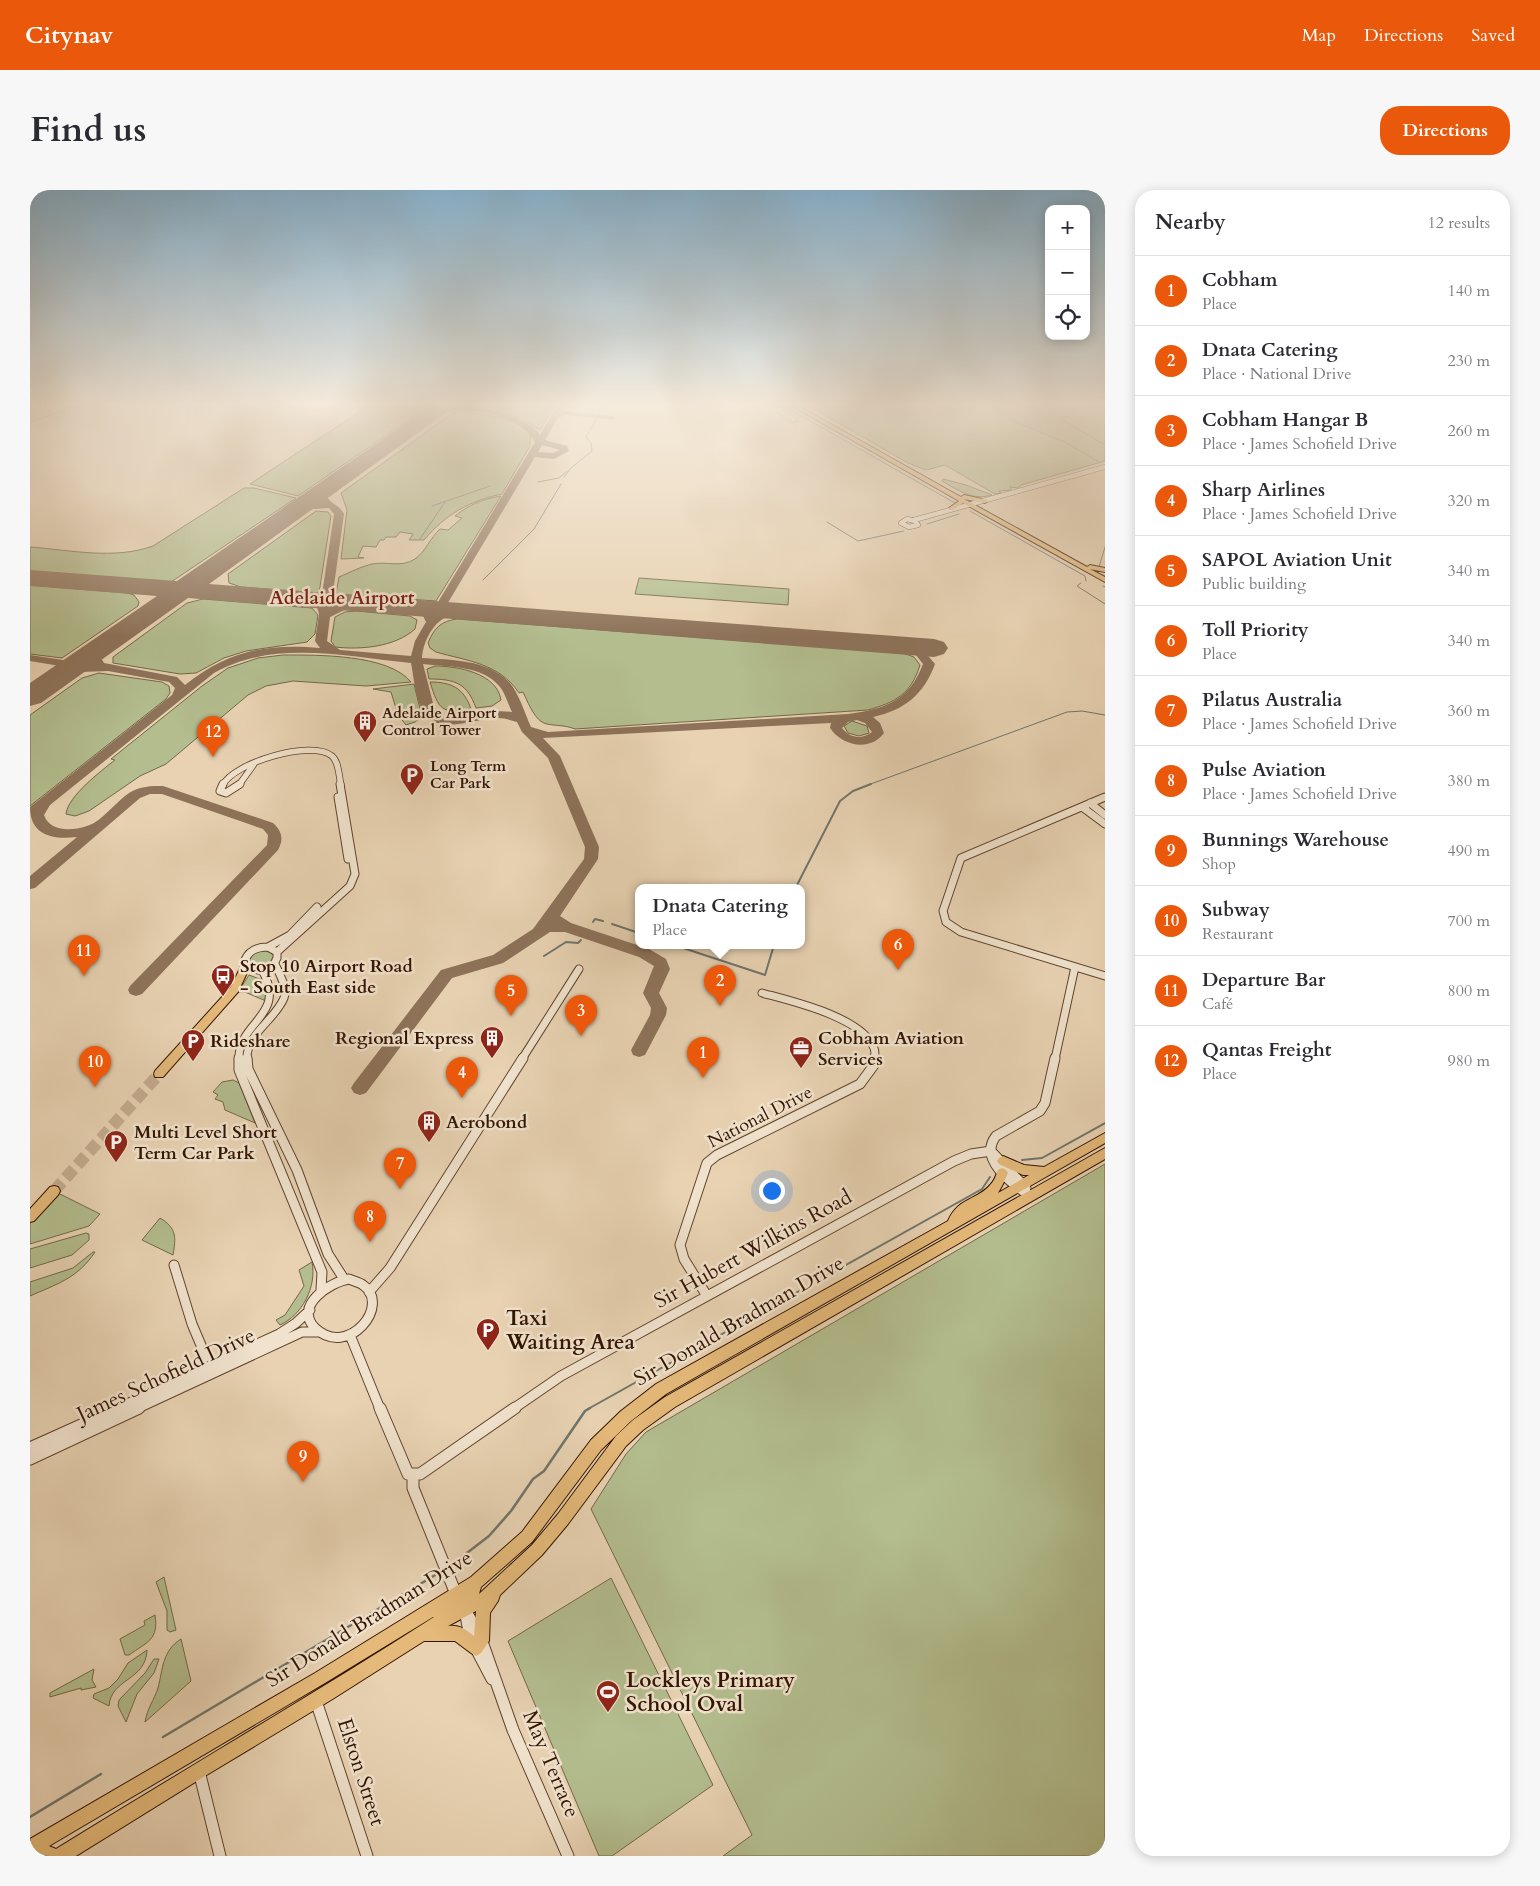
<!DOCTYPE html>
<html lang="en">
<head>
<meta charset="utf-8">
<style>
	:root { --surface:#fff; --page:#f7f7f7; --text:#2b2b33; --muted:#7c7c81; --line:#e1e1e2; --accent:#ea580c }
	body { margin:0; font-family:Cardo,serif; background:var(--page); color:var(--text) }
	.controls { position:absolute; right:15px; top:15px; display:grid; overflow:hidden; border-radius:10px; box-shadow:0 2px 12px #0003 }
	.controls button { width:45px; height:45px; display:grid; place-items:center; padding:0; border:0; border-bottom:1px solid var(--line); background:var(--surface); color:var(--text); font:25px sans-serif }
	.you { position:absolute; left:741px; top:1000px; width:18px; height:18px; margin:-12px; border:4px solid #fff; border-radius:50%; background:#1a73e8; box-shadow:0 0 0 8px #1a73e833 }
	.badge { display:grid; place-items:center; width:32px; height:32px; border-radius:50%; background:var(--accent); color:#fff; font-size:16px; font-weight:700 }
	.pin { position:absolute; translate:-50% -41px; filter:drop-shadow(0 1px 2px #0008) }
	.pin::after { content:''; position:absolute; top:26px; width:18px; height:15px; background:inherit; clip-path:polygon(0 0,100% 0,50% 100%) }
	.popup { position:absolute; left:605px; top:694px; width:170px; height:65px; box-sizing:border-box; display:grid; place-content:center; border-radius:10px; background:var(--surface); filter:drop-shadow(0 1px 4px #0005); font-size:16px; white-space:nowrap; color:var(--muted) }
	.popup b { font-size:19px; color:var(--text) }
	.popup::after { content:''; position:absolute; left:50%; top:100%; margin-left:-10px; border:10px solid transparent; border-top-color:var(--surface) }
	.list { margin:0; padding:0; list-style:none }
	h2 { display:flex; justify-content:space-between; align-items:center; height:65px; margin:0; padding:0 20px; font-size:21px }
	h2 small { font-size:16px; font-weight:400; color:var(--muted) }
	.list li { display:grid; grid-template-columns:32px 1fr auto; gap:15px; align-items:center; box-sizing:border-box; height:70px; padding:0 20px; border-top:1px solid var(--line) }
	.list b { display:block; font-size:19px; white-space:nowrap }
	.list p { margin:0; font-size:16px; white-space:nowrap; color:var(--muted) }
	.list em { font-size:16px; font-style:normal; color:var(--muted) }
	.icon { flex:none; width:28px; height:28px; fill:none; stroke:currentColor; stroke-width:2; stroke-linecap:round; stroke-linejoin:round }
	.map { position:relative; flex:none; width:1075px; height:1666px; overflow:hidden; border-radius:20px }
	header { display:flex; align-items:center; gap:30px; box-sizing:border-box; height:70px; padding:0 25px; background:var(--accent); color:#fff }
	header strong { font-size:24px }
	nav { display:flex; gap:28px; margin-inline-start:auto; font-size:18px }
	.intro { display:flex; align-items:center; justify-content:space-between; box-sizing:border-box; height:120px; padding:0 30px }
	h1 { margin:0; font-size:35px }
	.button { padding:12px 22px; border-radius:20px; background:var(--accent); color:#fff; font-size:18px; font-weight:700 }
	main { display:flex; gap:30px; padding:0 30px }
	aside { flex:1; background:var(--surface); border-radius:20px; box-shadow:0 2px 12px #0003 }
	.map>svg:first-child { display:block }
	.green { fill:#b3bd8e; stroke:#736848 }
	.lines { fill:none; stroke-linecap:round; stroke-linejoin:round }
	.stream-far2 { stroke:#70756c; stroke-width:1 }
	.stream-far1 { stroke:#70756c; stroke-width:2 }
	.stream { stroke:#70756c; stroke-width:2.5 }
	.taxiway { fill:#8e735a; fill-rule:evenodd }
	.runway { fill:#8e735a; fill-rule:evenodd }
	.major-tunnel { stroke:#c4ac8f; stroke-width:12; stroke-dasharray:12 5.5; stroke-linecap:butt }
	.minor-far4-casing { stroke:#60442d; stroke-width:5.5 }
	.minor-far3-casing { stroke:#60442d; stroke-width:7 }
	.minor-far2-casing { stroke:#60442d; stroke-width:9 }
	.minor-far1-casing { stroke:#60442d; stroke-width:11 }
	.minor-casing { stroke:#60442d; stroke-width:13 }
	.major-casing { stroke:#331401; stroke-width:2 }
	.minor-far4 { stroke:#f0e2cd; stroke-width:4.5 }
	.minor-far3 { stroke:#f0e2cd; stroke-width:5.5 }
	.minor-far2 { stroke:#f0e2cd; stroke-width:7 }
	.minor-far1 { stroke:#f0e2cd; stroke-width:9 }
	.minor { stroke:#f0e2cd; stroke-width:11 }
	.major { fill:#e4b979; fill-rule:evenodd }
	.labels { text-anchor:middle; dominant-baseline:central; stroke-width:5; stroke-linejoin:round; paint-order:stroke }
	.far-poi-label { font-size:15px; font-weight:bold; fill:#331401; stroke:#f0e2cd; text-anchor:start }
	.poi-label { font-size:18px; font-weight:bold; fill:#331401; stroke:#f0e2cd; text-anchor:start }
	.street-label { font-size:18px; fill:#331401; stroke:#f0e2cd }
	.far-district-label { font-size:19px; font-weight:bold; fill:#7a1f14; stroke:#f0e2cd }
	.near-street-label { font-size:21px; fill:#331401; stroke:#f0e2cd }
	.near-poi-label { font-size:21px; font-weight:bold; fill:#331401; stroke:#f0e2cd; text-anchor:start }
</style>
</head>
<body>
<header>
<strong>Citynav</strong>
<nav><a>Map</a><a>Directions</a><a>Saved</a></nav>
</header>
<div class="intro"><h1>Find us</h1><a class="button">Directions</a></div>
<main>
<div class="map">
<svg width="1075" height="1666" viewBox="0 0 1075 1666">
	<rect width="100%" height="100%" fill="#e8d2b2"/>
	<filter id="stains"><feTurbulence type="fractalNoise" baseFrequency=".004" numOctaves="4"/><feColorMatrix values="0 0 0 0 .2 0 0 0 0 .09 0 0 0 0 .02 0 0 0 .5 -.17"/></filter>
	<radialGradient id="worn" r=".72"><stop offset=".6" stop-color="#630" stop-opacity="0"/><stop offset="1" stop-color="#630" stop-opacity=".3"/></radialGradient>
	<path class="green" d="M343,213H403L268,306L220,294Z
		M434,213H527L510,240L492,229Z
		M774,213H1075V271L991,295L988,298L980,297L982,300L969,301L971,303L965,304L915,275L896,280L878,273Z
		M435,222C456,226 489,226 501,246L500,256L472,304C439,311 416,324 394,350H379L383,344L370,342L366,347H356L354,350H350L346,357L333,356L328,367L334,368L311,369L317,320L311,303L423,223Z
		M913,289L936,295L962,305C942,311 928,300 912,291Z
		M214,298H224L266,308L141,392L0,381V357C40,360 84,370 123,356Z
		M471,306L406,411L306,404L309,387C318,383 333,376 342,374C357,371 371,378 385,369C396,361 400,348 410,339L418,340L432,328L425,326C440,314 453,309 471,306Z
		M286,321L298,322L301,326L289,403L211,397L199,393L198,384Z
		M609,388L759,399L758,415L605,404Z
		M0,395L97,403L104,405L109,412L108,416L32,468L0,464Z
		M173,409L282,418L288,425L285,444L277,452L216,461L194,468L166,483L150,484L83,473V467L157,413Z
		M326,421L380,426L387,430L385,439C365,457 331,460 305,457L301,451L305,427L315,422Z
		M427,429L873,463L884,467L890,475C881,504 866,512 838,520L545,539C535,535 527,536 517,534C505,532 498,512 493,502L489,503C469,473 437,471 406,462L400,458L398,453C404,438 411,431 427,429Z
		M253,465C288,465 358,464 381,492L336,496L263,491L236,496L218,505L136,574L110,586L59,621L45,626L36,624C38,606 71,581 85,570L81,569L172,496L198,478L228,468Z
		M405,476C427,476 467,483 471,510L462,516L446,518C437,493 425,489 399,489L397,479Z
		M69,483L132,492L139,496L140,503L136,509L0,616V525L52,488Z
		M400,492C421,492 434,498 441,519C411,524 409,520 400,492Z
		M384,494L392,527L385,532L376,535L368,525L361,502L343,499Z
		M822,531L837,536L839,543L829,546L818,543L814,536Z
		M236,759L244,764L242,773L234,777L222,776L219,768L224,762Z
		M219,785L235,791L236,811L215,802H208Z
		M203,890L209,893L225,933L195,920L193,912L185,909L188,905L183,902L192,892Z
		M1075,974V1666H693L722,1645L561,1319L596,1264L616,1242Z
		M28,1003L70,1024L59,1036L0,1054V1032Z
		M130,1028C147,1038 146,1048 143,1065L112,1050Z
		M56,1043L59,1044V1050L42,1065L0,1078V1059Z
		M63,1062H65C48,1088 27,1094 0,1106V1092L43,1078Z
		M282,1072C287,1097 272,1125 250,1135L246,1130L255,1125L274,1096L269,1080Z
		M134,1387L146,1440L140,1442L137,1440V1421L126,1392Z
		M581,1388L683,1595L582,1666H569L478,1451Z
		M125,1425C129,1450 117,1452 99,1465H95L90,1449L115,1435L114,1431Z
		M151,1449L161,1491L115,1532C117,1519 124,1510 128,1498C133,1479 132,1461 151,1449Z
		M117,1460C116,1491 81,1488 79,1516L63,1508L64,1504L79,1498L88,1489L98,1473Z
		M124,1469H129L124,1483L107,1504L96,1532L88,1516L89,1510L115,1483Z
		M64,1479L62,1490L66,1497L51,1500V1498L20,1507V1503Z"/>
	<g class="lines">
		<path class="stream-far2" d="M960,213L978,229L1035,252L1069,272
			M752,215L925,313
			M1054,220L1059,213
			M1044,225L1029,228L1075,255
			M0,232L57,213
			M561,239L575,213
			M534,287L541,278L562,261L561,253L556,247L559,242
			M508,292L529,288L537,281
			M402,316L460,296
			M940,321L1055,386L1056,391
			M797,332L828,351L874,341
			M897,334L929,324
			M390,349L415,312
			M1069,377L1075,357
			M453,390L504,339L531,294
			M1051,393L1047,396L1075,414
			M1073,396L1075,397
			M838,595L1037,522L1052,521L1075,525"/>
		<path class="stream-far1" d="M766,697L810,611L823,601L841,594
			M563,732L565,729L573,731
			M582,734L609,743
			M644,755L735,785L744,755
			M514,766L536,752L548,753L551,750
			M992,970L1012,968L1075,933
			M558,1219L952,999L960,987"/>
		<path class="stream" d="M420,1376L459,1346L481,1321L503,1289L514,1281L555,1221L560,1218
			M133,1547L412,1381
			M0,1627L71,1584"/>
		<path class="taxiway" d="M529,213H537L532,221L583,226L587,228L583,230L536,225L528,228L515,250L537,256L539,261L524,269L505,267L413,421L429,419L434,422L433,424C428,426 421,425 417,427C402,433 393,453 392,468C421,470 457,469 479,492C489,503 495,524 501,537L518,542L818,524C855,519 879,511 893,474L886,465L861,457V453L865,452L894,461L905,474C894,504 875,520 843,527L850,533L854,543C840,562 812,556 800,538L801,533L513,548L530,566L569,657L568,669L530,726L541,733L619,759L636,769L640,779L629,803L637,818L636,825L615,865L609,867L603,865L601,860L620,825L621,818L613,803L624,776L609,767L535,742H520L473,773L422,788L336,903L330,905L324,903L321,898L324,893L411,780L463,765L503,739L554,669L555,657L518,568L492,542L487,532C480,530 475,528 468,528C447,528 412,544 396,526C386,514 384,488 381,473C316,467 244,449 184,483L20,615L14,625C20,644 49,641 64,633C77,625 87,611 99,603C110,596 121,596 133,596L243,633C252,641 254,649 248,660L112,804L106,806L100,804L98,800L100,796L237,655L238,645L233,639L132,604H120L110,608L5,698L0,699V686L47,647C22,650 0,645 0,617L142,505L145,498L139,492L78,481L51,482L33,489H25V485L42,478L0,471V465L46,472L51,475H64L59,468L68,456L72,455L78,458L71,468L74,473L147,487L155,495C198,461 236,453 290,458L285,451L289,424L287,417L274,410L279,407L291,411L304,324L299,318L271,320L266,317L271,314L291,313L287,306L295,298L300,301L297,306C300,314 310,315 314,324L301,417L324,410L329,413L300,427L297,451L310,460L381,466L385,451L396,432L393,426L381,418L386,415L402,422L505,252C490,222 438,218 409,223L405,221C424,207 498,224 510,245ZM512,255L530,260L523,263L508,262ZM393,474C417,477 453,475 470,497C475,503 478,514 482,522C458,518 435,530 412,526L404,517ZM827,530L835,533L842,542C831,550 820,548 812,538L818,532Z"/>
		<path class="runway" d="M405,213H429L179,394L904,449L914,452L918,458L914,464L904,467L158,408L11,513L0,516V493L127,406L0,396V380L147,391Z"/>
		<path class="major-tunnel" d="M24,1001L129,884"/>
		<g class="minor-far4-casing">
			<path id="minor-far4" d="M752,213L742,216L764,230
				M877,329L885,331L888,335L879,337L871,333Z
				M884,330L1075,277"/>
		</g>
		<g class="minor-far3-casing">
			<path id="minor-far3" d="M193,595C203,573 282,549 302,566C309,572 309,587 311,595
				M209,595L224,574"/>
		</g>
		<g class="minor-far2-casing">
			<path id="minor-far2" d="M193,594L190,601L196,603L210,594
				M308,607L318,669
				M1075,607L931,668L913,721L916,732L931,742L1075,786
				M1060,613L1075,625
				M1052,617L1075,634
				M238,757L260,745L287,717
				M238,757L247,762V768L243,776L228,780L218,777L215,770C219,760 227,757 238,757Z
				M247,762L320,696L325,684L310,594
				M732,803C761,811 832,827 844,858C845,861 845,866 844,869
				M209,869C208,831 258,826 232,780
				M217,869C216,844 245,830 254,808C258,798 249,783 245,774
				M492,869L549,779
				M1025,869L1045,777"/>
		</g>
		<g class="minor-far1-casing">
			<path id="minor-far1" d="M209,868V880L292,1082L291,1099
				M217,868L218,879L267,980L298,1064L314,1089
				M961,961L996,998
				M999,1005C982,994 948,969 966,946L1010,921L1015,913L1025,868
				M144,1075L162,1134L176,1167
				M319,1089C323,1091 329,1092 333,1095C362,1115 318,1169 285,1138C263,1116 300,1092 319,1089Z
				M339,1102L360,1078L493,868
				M677,1106L654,1069L650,1055L677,973L687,965L830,894L844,875V868
				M320,1145L350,1219
				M86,1219L249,1144L266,1133L280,1120
				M106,1219L272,1142H288
				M483,1219L531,1186L924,971L941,964L961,961"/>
		</g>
		<g class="minor-casing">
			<path id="minor" d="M350,1218L378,1284H390L485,1218
				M0,1258L89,1218
				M0,1269L109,1218
				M383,1285V1298L426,1404
				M435,1420L450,1446L483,1540L538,1666
				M435,1420L440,1447L462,1489
				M286,1511L337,1666
				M169,1581L190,1666"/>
		</g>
		<g class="major-casing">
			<path id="major" d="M757,213H763L931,307L934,305L957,310L958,311L955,313L934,309L1057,377L1060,375L1075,378V382L1060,379L1075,387V392L933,313L923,320H919V318L929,311Z
				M216,770L221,774L208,802L133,887H125L124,884L125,881L201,797L213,772Z
				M1075,943V953L636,1204L601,1231L571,1260L502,1352L451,1397L449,1404L502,1355L528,1324L586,1246L603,1230L635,1207L1075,958V969L645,1217L613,1240L596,1256L538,1334L512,1365L470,1405L468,1411L460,1423L459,1451L451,1463L446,1466L441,1463L425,1451H394L301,1510L175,1586L46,1666H0V1649L285,1483L441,1387L492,1342L561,1250L591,1221L626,1194L918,1031C928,1007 947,1011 961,994C965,990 966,985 968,980L972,978L976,980L978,983L973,994L968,1003L999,985H993L969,974L967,971L969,968L973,966L994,975L1014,977ZM446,1421L444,1446C435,1439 430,1435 418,1436ZM403,1427H404C279,1507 152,1581 26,1659L19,1656L295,1493Z
				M24,996L28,997L30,1001L28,1005L4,1031L0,1032V1019L20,997Z"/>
		</g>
		<use href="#minor-far4" class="minor-far4"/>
		<use href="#minor-far3" class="minor-far3"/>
		<use href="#minor-far2" class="minor-far2"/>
		<use href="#minor-far1" class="minor-far1"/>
		<use href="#minor" class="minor"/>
		<use href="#major" class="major"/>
	</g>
	<linearGradient id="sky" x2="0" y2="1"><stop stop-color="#88b5d3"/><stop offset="0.48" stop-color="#f5ebdc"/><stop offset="1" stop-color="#f5ebdc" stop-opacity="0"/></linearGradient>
	<rect width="1075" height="446" fill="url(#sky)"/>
	<defs>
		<g id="building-pin" transform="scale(1.25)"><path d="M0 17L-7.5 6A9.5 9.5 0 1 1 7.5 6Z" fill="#8f2418" stroke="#f0e2cd"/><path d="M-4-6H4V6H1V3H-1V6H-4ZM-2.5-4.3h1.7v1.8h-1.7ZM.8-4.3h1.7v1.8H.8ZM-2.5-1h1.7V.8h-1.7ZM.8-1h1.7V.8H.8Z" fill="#fff"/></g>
		<g id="parking-pin" transform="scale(1.25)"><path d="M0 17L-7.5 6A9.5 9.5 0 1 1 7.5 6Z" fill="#8f2418" stroke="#f0e2cd"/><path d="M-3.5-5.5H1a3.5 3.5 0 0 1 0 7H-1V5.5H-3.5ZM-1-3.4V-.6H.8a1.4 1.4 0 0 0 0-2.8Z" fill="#fff"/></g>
		<g id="bus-pin" transform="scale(1.25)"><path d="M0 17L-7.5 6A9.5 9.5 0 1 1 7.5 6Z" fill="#8f2418" stroke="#f0e2cd"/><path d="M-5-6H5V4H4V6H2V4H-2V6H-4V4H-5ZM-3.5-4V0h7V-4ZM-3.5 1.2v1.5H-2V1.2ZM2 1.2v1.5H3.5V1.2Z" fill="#fff"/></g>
		<g id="office-pin" transform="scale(1.25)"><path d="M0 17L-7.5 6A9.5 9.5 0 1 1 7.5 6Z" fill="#8f2418" stroke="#f0e2cd"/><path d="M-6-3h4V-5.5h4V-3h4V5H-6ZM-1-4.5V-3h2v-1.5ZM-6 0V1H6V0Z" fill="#fff"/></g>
		<g id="stadium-pin" transform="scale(1.25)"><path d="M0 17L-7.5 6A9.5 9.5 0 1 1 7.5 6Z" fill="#8f2418" stroke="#f0e2cd"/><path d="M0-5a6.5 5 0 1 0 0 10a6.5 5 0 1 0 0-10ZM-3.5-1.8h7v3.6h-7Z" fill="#fff"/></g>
	</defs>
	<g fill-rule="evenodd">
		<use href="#building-pin" x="335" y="532"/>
		<use href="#parking-pin" x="382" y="585"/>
		<use href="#bus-pin" x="193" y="786"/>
		<use href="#building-pin" x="462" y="848"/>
		<use href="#parking-pin" x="163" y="851"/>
		<use href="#office-pin" x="771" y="858"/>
		<use href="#building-pin" x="399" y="932"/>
		<use href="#parking-pin" x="86" y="952"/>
		<use href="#parking-pin" x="458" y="1140"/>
		<use href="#stadium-pin" x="578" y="1502"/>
	</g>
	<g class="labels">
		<g class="far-poi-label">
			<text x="352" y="523">Adelaide Airport<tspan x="352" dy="17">Control Tower</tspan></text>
			<text x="400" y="576">Long Term<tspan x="400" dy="17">Car Park</tspan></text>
		</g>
		<g class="poi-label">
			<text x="210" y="776">Stop 10 Airport Road<tspan x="210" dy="21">- South East side</tspan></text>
			<text x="444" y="848" text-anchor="end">Regional Express</text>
			<text x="788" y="848">Cobham Aviation<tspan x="788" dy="21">Services</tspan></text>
			<text x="180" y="851">Rideshare</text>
			<text x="416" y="932">Aerobond</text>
			<text x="104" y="942">Multi Level Short<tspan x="104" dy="21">Term Car Park</tspan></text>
		</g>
		<g class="street-label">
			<text transform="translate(730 927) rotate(-27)">National Drive</text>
		</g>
		<g class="far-district-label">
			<text x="312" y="408">Adelaide Airport</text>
		</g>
		<g class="near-street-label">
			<text transform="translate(723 1059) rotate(-29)">Sir Hubert Wilkins Road</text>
			<text transform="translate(709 1131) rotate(-30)">Sir Donald Bradman Drive</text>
			<text transform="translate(136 1185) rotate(-25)">James Schofield Drive</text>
			<text transform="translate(339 1429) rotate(-32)">Sir Donald Bradman Drive</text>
			<text transform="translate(521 1574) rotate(67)">May Terrace</text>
			<text transform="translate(331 1582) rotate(72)">Elston Street</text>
		</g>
		<g class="near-poi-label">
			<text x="476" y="1128">Taxi<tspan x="476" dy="24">Waiting Area</tspan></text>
			<text x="596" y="1490">Lockleys Primary<tspan x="596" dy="24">School Oval</tspan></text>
		</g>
	</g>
	<rect width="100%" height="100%" filter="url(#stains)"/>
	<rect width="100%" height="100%" fill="url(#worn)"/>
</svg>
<div class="controls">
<button>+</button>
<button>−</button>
<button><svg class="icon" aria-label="locate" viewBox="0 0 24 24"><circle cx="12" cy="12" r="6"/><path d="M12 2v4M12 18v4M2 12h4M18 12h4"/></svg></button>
</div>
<div class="you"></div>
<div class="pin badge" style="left:673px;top:888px">1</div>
<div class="pin badge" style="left:690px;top:816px">2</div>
<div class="popup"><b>Dnata Catering</b>Place</div>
<div class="pin badge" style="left:551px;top:846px">3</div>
<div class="pin badge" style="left:432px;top:908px">4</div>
<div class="pin badge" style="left:481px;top:826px">5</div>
<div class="pin badge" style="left:868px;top:780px">6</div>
<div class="pin badge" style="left:370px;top:999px">7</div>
<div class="pin badge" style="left:340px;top:1052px">8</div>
<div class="pin badge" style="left:273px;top:1292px">9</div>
<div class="pin badge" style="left:65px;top:897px">10</div>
<div class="pin badge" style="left:54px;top:786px">11</div>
<div class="pin badge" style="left:183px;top:567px">12</div>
</div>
<aside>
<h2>Nearby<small>12 results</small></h2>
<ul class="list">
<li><span class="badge">1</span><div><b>Cobham</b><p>Place</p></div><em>140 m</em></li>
<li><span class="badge">2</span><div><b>Dnata Catering</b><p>Place · National Drive</p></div><em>230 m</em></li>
<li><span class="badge">3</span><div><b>Cobham Hangar B</b><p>Place · James Schofield Drive</p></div><em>260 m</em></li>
<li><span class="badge">4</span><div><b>Sharp Airlines</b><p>Place · James Schofield Drive</p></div><em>320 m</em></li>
<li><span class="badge">5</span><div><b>SAPOL Aviation Unit</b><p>Public building</p></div><em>340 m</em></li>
<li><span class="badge">6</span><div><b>Toll Priority</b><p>Place</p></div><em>340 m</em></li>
<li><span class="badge">7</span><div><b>Pilatus Australia</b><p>Place · James Schofield Drive</p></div><em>360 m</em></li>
<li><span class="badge">8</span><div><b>Pulse Aviation</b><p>Place · James Schofield Drive</p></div><em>380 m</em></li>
<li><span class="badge">9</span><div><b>Bunnings Warehouse</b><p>Shop</p></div><em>490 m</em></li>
<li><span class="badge">10</span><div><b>Subway</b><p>Restaurant</p></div><em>700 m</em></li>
<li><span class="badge">11</span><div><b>Departure Bar</b><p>Café</p></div><em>800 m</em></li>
<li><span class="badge">12</span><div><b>Qantas Freight</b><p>Place</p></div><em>980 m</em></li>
</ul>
</aside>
</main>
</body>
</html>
